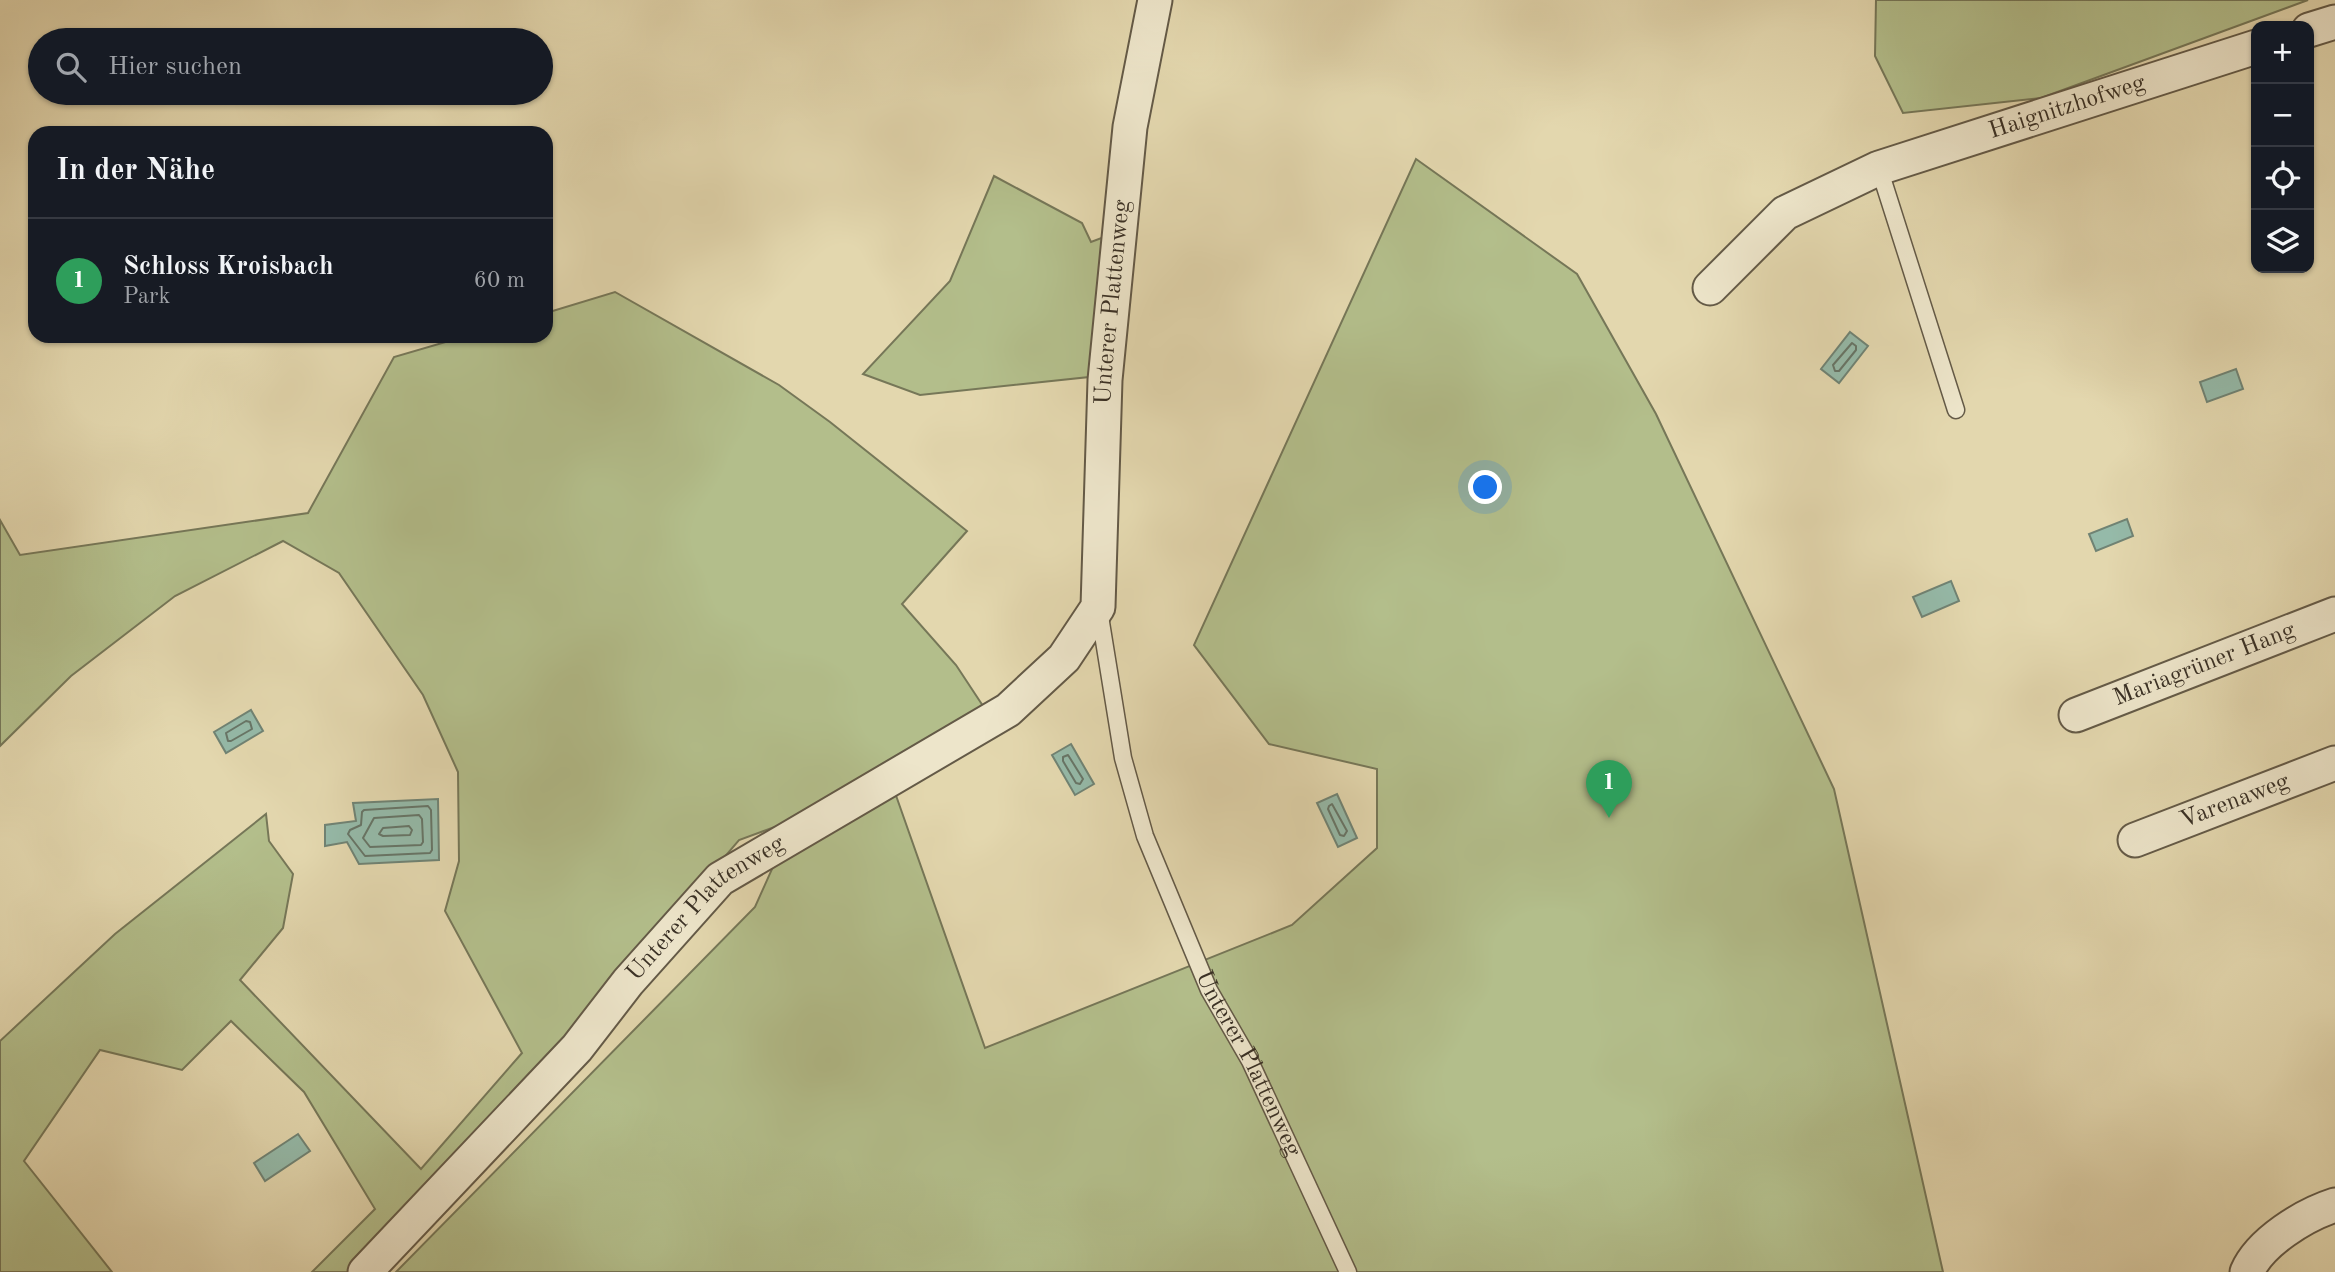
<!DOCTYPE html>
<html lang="de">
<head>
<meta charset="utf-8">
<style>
	:root { --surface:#171b24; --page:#20242c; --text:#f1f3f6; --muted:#9ea1a6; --line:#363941; --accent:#c59692 }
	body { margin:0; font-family:"Old Standard TT",serif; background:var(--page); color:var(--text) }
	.controls { position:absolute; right:21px; top:21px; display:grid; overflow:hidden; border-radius:14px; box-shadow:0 2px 5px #0004 }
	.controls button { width:63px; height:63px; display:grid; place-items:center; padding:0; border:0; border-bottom:2px solid var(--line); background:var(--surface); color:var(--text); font:35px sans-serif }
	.you { position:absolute; left:1486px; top:488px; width:24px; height:24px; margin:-18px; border:5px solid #fff; border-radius:50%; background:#1a73e8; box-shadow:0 0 0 10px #1a73e833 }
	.badge { display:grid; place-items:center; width:46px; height:46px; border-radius:50%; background:var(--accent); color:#fff; font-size:23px; font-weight:700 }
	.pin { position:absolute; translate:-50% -58px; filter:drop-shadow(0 2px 4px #0008) }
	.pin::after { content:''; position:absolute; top:37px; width:24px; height:21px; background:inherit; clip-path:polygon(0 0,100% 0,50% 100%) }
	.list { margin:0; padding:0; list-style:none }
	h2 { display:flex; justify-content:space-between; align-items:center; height:91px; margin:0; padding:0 28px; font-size:30px }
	h2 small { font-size:23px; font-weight:400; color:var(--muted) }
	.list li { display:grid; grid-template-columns:46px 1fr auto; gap:21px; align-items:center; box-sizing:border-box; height:126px; padding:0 28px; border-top:2px solid var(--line) }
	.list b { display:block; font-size:26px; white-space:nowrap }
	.list p { margin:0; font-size:23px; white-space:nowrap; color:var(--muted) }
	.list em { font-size:23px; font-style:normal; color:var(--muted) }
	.icon { flex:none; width:38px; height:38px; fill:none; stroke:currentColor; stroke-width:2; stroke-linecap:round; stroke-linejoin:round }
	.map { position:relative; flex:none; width:2335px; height:1272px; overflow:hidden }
	.search { position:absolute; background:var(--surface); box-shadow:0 2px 5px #0004; left:28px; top:28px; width:525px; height:77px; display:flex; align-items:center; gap:18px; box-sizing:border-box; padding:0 24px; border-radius:38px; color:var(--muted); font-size:26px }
	.panel { position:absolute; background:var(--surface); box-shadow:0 2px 5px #0004; left:28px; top:126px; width:525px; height:217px; border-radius:21px }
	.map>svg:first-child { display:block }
	.green { fill:#b3be8b; stroke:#767758; stroke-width:2 }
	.water { fill:#95baa9; stroke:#708374; stroke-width:2 }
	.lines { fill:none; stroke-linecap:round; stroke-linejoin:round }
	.shore { stroke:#677567; stroke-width:2 }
	.service-casing { stroke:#645a47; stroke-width:19 }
	.minor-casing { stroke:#645a47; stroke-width:37 }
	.service { stroke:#ede5ca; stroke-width:16 }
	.minor { stroke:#ede5ca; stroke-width:33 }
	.labels { text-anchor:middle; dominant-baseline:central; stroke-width:6; stroke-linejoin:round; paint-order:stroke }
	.street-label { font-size:24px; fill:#393025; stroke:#ede5ca }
</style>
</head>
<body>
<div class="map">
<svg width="2335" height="1272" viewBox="0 0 2335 1272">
	<rect width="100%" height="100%" fill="#e3d7ae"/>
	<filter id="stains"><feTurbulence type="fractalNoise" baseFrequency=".00286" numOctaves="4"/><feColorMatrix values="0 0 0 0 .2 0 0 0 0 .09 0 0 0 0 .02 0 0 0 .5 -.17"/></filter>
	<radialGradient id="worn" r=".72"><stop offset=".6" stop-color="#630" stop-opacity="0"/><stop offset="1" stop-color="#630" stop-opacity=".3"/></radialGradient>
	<path class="green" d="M1876,0H2308L2041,98L1903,113L1875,56Z
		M1416,159L1577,274L1656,414L1834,789L1943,1272H396L755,907L794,820L739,840L528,1087L352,1272H312L375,1209L304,1092L231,1021L182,1070L100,1050L24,1161L112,1272H0V1041L115,934L266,814L269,841L293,874L283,928L240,980L421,1169L522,1053L445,911L459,861L458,772L423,695L339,573L283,541L175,596L71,676L0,746V520L20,555L308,513L394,357L466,336H546V313L615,292L779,385L830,422L967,531L902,604L956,665L983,706L887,770L985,1048L1292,925L1377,848V769L1269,744L1194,645Z
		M994,176L1082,223L1091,242L1112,234L1089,377L920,395L863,374L950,281Z"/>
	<path class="water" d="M1850,332L1868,346L1839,383L1821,369Z
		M2236,369L2243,389L2207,402L2200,382Z
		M2127,519L2133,536L2096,551L2089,534Z
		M1951,581L1959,601L1922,617L1913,597Z
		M251,710L263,731L226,753L214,732Z
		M1071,744L1094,784L1075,795L1052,755Z
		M1337,794L1357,838L1338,847L1317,803Z
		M438,799L439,860L359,864L347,842L325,846V825L356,821L353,803Z
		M298,1134L310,1151L265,1181L254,1163Z"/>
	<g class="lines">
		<path class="shore" d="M1852,343L1856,346V350L1839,371H1835L1833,365Z
			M246,721L250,722L252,729L231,741H228L226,733Z
			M1068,755L1083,779L1080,784L1076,783L1063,761V757Z
			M1332,804L1347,831L1344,836L1340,835L1328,809L1329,806Z
			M428,806L431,810L432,850L430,853L365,856L348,834L350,830L361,825L362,812L364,810Z
			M419,815L422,819L423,842L421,845L370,847L363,838L374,818Z
			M409,826L412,830L410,835L383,836L379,834L383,828Z"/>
		<g class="service-casing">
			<g id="service">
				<path d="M1879,168L1956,410"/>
				<path id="s1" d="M1099,610L1123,758L1145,836L1209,990L1250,1061L1348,1272"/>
			</g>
		</g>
		<g class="minor-casing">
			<g id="minor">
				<path d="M2309,30L2335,22"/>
				<path id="s2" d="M1710,288L1785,213L1879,168L2256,47"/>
				<path id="s3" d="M2076,715L2335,614"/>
				<path id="s4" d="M2135,840L2335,763"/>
				<path id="s5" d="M365,1272L577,1048L628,982L720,879L1008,710L1064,658L1098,607L1105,380L1130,127L1155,0"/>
				<path d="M2247,1272C2260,1242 2304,1215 2335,1205"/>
			</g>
		</g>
		<use href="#service" class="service"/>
		<use href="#minor" class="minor"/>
	</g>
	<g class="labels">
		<g class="street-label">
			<text stroke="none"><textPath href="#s2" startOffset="408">Haignitzhofweg</textPath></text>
			<text stroke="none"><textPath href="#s5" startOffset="1307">Unterer Plattenweg</textPath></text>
			<text stroke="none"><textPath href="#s3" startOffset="138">Mariagrüner Hang</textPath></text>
			<text stroke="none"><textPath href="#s4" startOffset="107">Varenaweg</textPath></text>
			<text stroke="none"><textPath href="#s5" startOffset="500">Unterer Plattenweg</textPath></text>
			<text stroke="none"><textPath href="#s1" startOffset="481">Unterer Plattenweg</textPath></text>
		</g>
	</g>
	<rect width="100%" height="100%" filter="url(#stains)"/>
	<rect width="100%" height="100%" fill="url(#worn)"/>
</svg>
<div class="controls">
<button>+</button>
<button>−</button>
<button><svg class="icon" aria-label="locate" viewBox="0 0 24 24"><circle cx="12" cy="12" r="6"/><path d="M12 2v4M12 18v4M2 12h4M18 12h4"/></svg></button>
<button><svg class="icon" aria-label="layers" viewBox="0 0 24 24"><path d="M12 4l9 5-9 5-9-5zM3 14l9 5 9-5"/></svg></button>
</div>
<div class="you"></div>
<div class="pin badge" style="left:1609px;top:818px;background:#2e9e5b">1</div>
<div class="search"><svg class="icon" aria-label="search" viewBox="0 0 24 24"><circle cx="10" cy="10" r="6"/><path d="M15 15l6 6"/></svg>Hier suchen</div>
<section class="panel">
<h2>In der Nähe<small></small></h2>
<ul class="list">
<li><span class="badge" style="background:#2e9e5b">1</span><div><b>Schloss Kroisbach</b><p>Park</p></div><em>60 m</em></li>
</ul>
</section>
</div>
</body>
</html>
